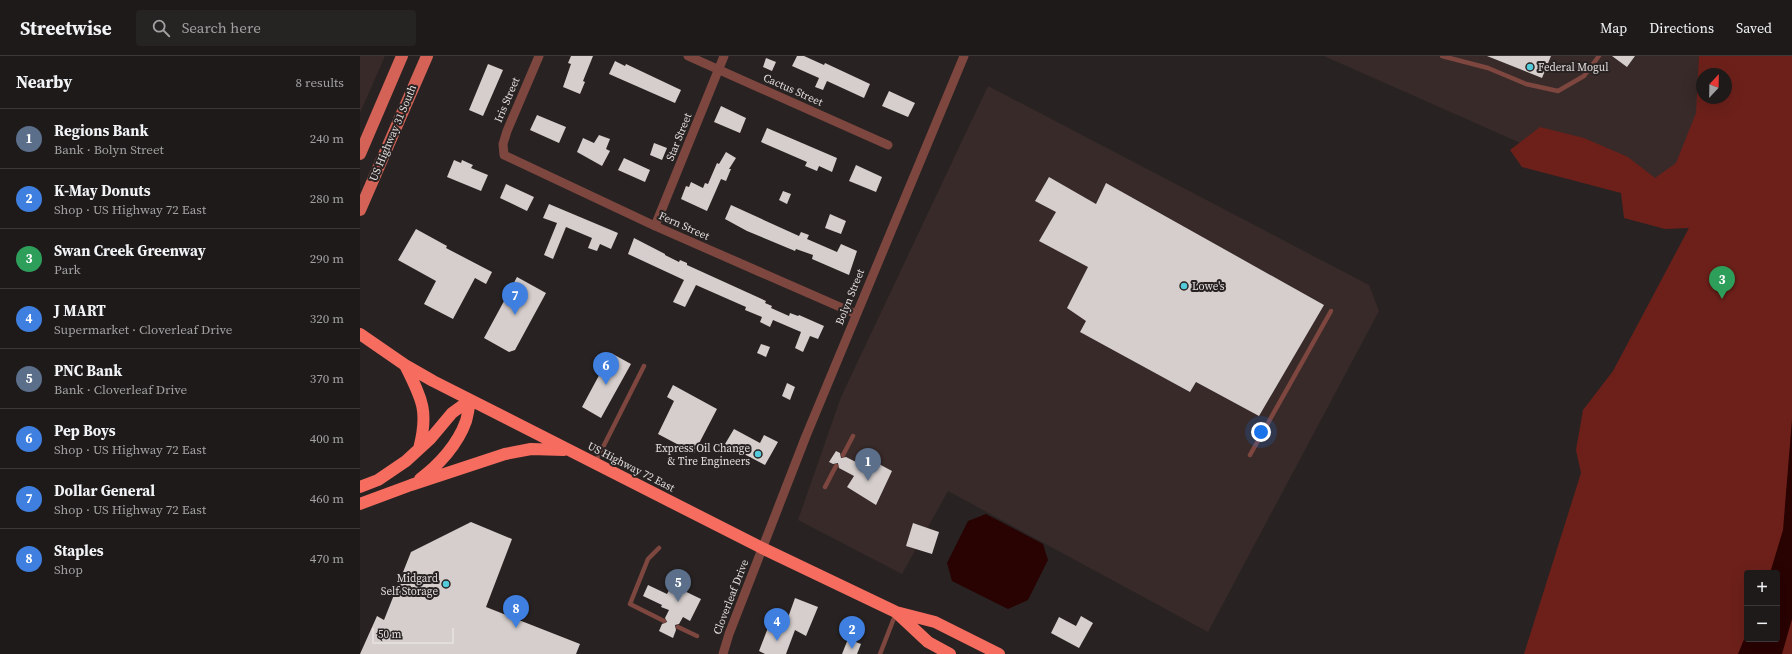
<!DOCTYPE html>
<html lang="en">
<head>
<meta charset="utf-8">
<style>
	:root { --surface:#1e1a1a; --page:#262323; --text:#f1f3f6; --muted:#a1a1a2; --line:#3c3839; --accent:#1a73e8 }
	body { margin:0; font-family:"Source Serif 4",serif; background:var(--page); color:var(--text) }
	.controls { position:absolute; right:12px; bottom:12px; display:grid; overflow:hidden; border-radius:4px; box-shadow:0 4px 16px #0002 }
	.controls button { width:36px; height:36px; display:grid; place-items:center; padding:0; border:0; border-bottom:1px solid var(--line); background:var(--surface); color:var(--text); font:20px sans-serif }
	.compass { position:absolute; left:1336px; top:12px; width:36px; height:36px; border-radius:50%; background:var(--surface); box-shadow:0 4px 16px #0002; rotate:22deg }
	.scale { position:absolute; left:12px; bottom:10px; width:82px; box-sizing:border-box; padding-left:4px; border:2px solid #e2dede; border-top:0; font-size:11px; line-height:14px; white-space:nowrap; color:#e2dede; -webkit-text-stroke:3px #282322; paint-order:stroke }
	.you { position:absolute; left:901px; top:376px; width:14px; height:14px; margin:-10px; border:3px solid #fff; border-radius:50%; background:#1a73e8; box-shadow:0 0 0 6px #1a73e833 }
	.badge { display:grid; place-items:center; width:26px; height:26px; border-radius:50%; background:var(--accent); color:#fff; font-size:13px; font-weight:700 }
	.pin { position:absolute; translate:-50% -33px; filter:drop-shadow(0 1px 2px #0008) }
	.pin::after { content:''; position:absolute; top:21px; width:14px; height:12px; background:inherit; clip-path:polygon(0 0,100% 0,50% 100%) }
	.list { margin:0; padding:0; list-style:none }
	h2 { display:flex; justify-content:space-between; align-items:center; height:52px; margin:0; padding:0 16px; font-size:17px }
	h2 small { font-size:13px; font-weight:400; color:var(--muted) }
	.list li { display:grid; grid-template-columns:26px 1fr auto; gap:12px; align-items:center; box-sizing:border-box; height:60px; padding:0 16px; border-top:1px solid var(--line) }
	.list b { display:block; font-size:15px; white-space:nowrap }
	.list p { margin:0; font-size:13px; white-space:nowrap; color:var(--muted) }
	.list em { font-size:13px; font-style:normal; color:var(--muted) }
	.icon { flex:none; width:22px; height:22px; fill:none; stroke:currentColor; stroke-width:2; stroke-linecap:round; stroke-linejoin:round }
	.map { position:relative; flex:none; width:1432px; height:598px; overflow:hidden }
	header { display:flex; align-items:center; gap:24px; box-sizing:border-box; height:56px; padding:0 20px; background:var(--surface); border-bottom:1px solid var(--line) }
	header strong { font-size:19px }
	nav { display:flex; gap:22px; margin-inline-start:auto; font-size:14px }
	.search { width:280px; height:36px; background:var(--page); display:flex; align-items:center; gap:10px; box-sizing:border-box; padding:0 14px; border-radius:4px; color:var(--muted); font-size:15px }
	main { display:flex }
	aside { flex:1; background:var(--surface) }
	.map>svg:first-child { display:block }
	.built { fill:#372a29 }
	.green { fill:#6d201a; fill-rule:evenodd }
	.water { fill:#290202 }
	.building { fill:#d5cecc }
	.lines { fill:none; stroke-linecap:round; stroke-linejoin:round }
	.lane { stroke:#7d463f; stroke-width:4.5 }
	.street { stroke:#7d463f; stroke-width:9 }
	.primary { stroke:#d46257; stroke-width:12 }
	.highway { stroke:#f66d60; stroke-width:12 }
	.poi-dot { fill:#53cbdb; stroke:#282322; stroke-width:1.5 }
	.labels { text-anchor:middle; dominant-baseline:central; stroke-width:4; stroke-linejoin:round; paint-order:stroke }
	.poi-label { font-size:11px; fill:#e2dede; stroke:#282322; text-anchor:start }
	.street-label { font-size:11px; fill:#e2dede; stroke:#282322 }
</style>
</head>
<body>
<header>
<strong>Streetwise</strong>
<div class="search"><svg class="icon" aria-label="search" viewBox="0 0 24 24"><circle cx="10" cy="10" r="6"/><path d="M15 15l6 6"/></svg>Search here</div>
<nav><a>Map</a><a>Directions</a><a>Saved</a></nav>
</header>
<main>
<aside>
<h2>Nearby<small>8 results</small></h2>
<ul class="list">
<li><span class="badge" style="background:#5c6f8a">1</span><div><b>Regions Bank</b><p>Bank · Bolyn Street</p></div><em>240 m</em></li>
<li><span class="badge" style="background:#3f7fe0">2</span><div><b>K-May Donuts</b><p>Shop · US Highway 72 East</p></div><em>280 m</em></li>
<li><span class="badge" style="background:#2e9e5b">3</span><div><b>Swan Creek Greenway</b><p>Park</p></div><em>290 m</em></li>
<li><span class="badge" style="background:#3f7fe0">4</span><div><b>J MART</b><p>Supermarket · Cloverleaf Drive</p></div><em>320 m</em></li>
<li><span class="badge" style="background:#5c6f8a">5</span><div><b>PNC Bank</b><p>Bank · Cloverleaf Drive</p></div><em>370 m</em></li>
<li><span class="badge" style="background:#3f7fe0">6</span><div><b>Pep Boys</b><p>Shop · US Highway 72 East</p></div><em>400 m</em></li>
<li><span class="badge" style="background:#3f7fe0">7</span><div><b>Dollar General</b><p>Shop · US Highway 72 East</p></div><em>460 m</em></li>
<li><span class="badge" style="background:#3f7fe0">8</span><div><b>Staples</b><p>Shop</p></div><em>470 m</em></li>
</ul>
</aside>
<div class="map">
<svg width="1432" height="598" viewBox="0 0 1432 598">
	<rect width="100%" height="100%" fill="#282322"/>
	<path class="built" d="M0,0H25L0,57Z
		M964,0H1339L1334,164Z
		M628,30L1009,229L1019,255L848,576L588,435L542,518L438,464L481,341Z"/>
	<path class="green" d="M1339,0H1432V598H1164L1221,417L1216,394L1223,354L1253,315L1329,172L1305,173L1264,162L1261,137L1162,111L1150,94L1180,71L1224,82L1268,101L1295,122L1316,107L1336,57ZM1342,18H1366V42H1342ZM1387,517H1417V583H1387Z"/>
	<path class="water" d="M1432,363V563L1422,598H1378L1387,576V583H1417V517H1410L1423,474Z
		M626,458L683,488L688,504L668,544L648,553L592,525L587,507L608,465Z"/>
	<path class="building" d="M211,0H233L223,25L225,26L220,38L203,31L211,8L208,7Z
		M437,0H444L464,9L465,7L510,28L504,42L467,25L463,34L455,31L459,22L432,10Z
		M1127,0H1191L1182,22Z
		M1252,0H1275L1267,11Z
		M406,2L416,6L412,15L403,11Z
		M255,5L265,10L266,8L321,34L315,47L249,18Z
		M128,8L143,14L123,60L109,54Z
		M529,35L555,47L548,61L522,50Z
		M361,50L386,62L380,77L354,66Z
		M177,59L206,71L199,87L170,74Z
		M407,72L477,102L472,116L459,110L457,115L445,110L447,106L401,86Z
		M239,79L250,83L246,93L250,95L242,110L217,96L223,82L234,87Z
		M294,87L307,92L302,104L290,99Z
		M366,96L376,102L369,113H371L366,125L361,123L347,155L321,143L326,130L329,131L331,126L343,132L345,127L348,128L357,107L359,108Z
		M264,102L290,114L285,126L258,114Z
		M94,104L101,107L102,104L113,109L111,112L128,119L121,135L87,121Z
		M496,109L522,121L516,136L489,125Z
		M689,121L736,148L746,127L964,249L899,360L836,326L830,336L720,276L726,265L707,252L728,211L679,185L696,156L675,145Z
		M146,128L174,141L167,155L140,142Z
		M423,135L431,138L427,148L419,144Z
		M189,148L258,177L251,193L240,188L237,195L228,192L232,182L206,171L193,203L184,199L197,167L183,162Z
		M371,149L439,180L441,176L449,179L447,183L477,196L481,188L497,195L489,219L452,203L453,199L436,193L435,195L387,175L365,163Z
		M470,158L486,165L481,178L465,172Z
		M56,173L87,190L86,192L132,216L126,228L115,222L93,263L64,248L76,225L38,204Z
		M274,182L305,198V199L319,206L320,204L327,207V209L406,245L405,247L412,250L411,252L429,260L430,257L438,260L439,259L464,270L458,283L450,280L443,296L435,292L441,276L413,264L410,271L400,266L402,261L385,254L386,251L336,229L325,251L313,246L324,224L268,198Z
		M157,221L186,237L155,294L149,296L124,282Z
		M401,288L410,291L406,301L397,297Z
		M251,297L271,308L241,362L222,351Z
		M427,327L435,331L430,344L422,340Z
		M313,329L357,353L334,397L298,378L314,345L307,341Z
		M374,373L400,387L404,379L418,386L405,409L365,388Z
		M476,395L480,397L481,402L486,401L500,408L504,400L532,415L516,449L487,431L494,420L479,412L478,407L473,408L469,406Z
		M111,466L152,483L126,551L220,588L216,598H0L17,560L24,564L51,496Z
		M553,467L579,476L572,498L546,490Z
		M288,529L307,538L312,529L341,543L330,565L323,561L319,568L315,569L316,574L313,582L299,575L302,568L307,566L305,562L309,554L301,551L302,549L283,540Z
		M435,542L458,551L446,580L435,574L426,598H405L399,595L411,564L425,570Z
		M721,560L733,567L719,592L691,577L699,561L716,570Z
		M488,583L501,588L497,598H482Z"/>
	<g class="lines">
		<path class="lane" d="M1082,0L1128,12L1166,28L1198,35L1224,20L1239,0
			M483,399L493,380
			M890,399L971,255
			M235,407L284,310
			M465,431L476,410
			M299,492L288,503L270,548L304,565
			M318,571L337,580
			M520,598L536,557"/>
		<path class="street" d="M179,0L147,75L143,88L144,99L295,170L496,258
			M328,0L528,89
			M295,170L364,0
			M363,598L369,578L446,380L604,0"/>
		<path class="primary" d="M0,98L42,0
			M0,154L67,0"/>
		<path class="highway" d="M0,278L45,309L73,325L402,492L536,556L575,566L639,598
			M45,309C62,343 69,355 59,393
			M60,423C79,409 98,388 106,365C108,358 109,351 110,344
			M0,431L18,424L46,405L71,382L92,357L110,344
			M0,448L51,429L145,398L171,393L204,394
			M537,557L568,586L590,598"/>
	</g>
	<g class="poi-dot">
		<circle cx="1170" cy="11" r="4"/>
		<circle cx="824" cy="230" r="4"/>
		<circle cx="398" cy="398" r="4"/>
		<circle cx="86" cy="528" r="4"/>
	</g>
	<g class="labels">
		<g class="poi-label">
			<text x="1178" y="11">Federal Mogul</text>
			<text x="832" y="230">Lowe's</text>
			<text x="390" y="392" text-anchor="end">Express Oil Change<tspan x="390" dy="13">&amp; Tire Engineers</tspan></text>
			<text x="78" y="522" text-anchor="end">Midgard<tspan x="78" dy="13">Self Storage</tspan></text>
		</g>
		<g class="street-label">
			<text transform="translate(433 34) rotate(24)">Cactus Street</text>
			<text transform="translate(147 44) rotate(-67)">Iris Street</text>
			<text transform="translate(33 77) rotate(-67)">US Highway 31 South</text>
			<text transform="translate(319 81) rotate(-68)">Star Street</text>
			<text transform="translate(324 170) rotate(24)">Fern Street</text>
			<text transform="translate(490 241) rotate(-68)">Bolyn Street</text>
			<text transform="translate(271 411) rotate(27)">US Highway 72 East</text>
			<text transform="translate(371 541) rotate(-69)">Cloverleaf Drive</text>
		</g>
	</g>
</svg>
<div class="controls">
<button>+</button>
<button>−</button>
</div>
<svg class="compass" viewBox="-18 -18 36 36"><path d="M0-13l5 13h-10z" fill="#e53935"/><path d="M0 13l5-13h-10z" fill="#a1a1a2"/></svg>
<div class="scale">50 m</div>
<div class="you"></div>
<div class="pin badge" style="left:508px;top:425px;background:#5c6f8a">1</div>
<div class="pin badge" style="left:492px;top:593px;background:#3f7fe0">2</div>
<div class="pin badge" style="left:1362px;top:243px;background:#2e9e5b">3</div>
<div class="pin badge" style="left:417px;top:585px;background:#3f7fe0">4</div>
<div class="pin badge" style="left:318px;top:546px;background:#5c6f8a">5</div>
<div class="pin badge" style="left:246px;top:329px;background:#3f7fe0">6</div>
<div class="pin badge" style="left:155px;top:259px;background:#3f7fe0">7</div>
<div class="pin badge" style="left:156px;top:572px;background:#3f7fe0">8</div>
</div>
</main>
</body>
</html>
